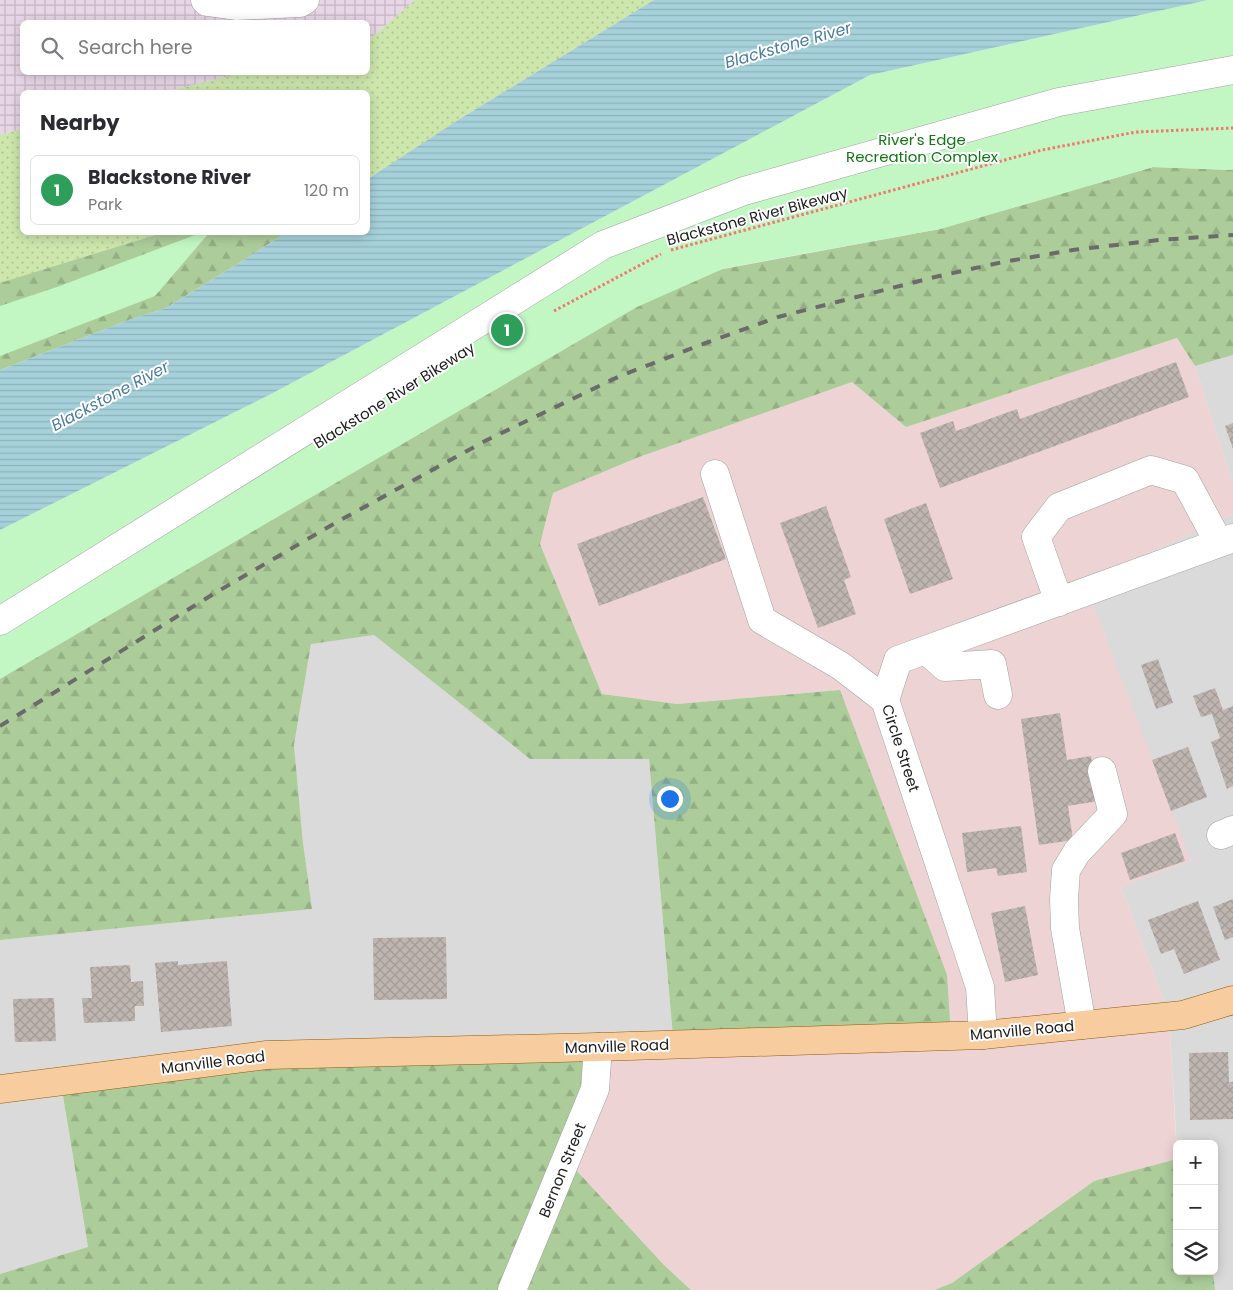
<!DOCTYPE html>
<html lang="en">
<head>
<meta charset="utf-8">
<style>
	:root { --surface:#fff; --page:#f7f7f7; --text:#2b2b33; --muted:#7c7c81; --line:#e1e1e2; --accent:#0f766e }
	body { margin:0; font-family:Poppins,sans-serif; background:var(--page); color:var(--text) }
	.controls { position:absolute; right:15px; bottom:15px; display:grid; overflow:hidden; border-radius:8px; box-shadow:0 2px 12px #0003 }
	.controls button { width:45px; height:45px; display:grid; place-items:center; padding:0; border:0; border-bottom:1px solid var(--line); background:var(--surface); color:var(--text); font:25px sans-serif }
	.you { position:absolute; left:669px; top:798px; width:18px; height:18px; margin:-12px; border:4px solid #fff; border-radius:50%; background:#1a73e8; box-shadow:0 0 0 8px #1a73e833 }
	.badge { display:grid; place-items:center; width:32px; height:32px; border-radius:50%; background:var(--accent); color:#fff; font-size:16px; font-weight:700 }
	.pin { position:absolute; translate:-50% -50%; border:2px solid #fff; box-shadow:0 1px 5px #0006 }
	.list { margin:0; padding:0; list-style:none }
	h2 { display:flex; justify-content:space-between; align-items:center; height:65px; margin:0; padding:0 20px; font-size:21px }
	h2 small { font-size:16px; font-weight:400; color:var(--muted) }
	.list li { display:grid; grid-template-columns:32px 1fr auto; gap:15px; align-items:center; box-sizing:border-box; height:70px; margin:0 10px 10px; padding:0 10px; border:1px solid var(--line); border-radius:8px }
	.list b { display:block; font-size:19px; white-space:nowrap }
	.list p { margin:0; font-size:16px; white-space:nowrap; color:var(--muted) }
	.list em { font-size:16px; font-style:normal; color:var(--muted) }
	.icon { flex:none; width:28px; height:28px; fill:none; stroke:currentColor; stroke-width:2; stroke-linecap:round; stroke-linejoin:round }
	.map { position:relative; flex:none; width:1233px; height:1290px; overflow:hidden }
	.search { position:absolute; background:var(--surface); box-shadow:0 2px 12px #0003; left:20px; top:20px; width:350px; height:55px; display:flex; align-items:center; gap:12px; box-sizing:border-box; padding:0 18px; border-radius:8px; color:var(--muted); font-size:19px }
	.panel { position:absolute; background:var(--surface); box-shadow:0 2px 12px #0003; left:20px; top:90px; width:350px; height:145px; border-radius:8px }
	.map>svg:first-child { display:block }
	.residential { fill:#dbdada }
	.commercial { fill:#eed3d4 }
	.industrial { fill:url(#industrial-grid) }
	.grass { fill:url(#grass-dots) }
	.forest { fill:url(#forest-firs) }
	.park { fill:#c2f7c3 }
	.water { fill:url(#water-rules) }
	.building { fill:url(#building-cross-hatch) }
	.lines { fill:none; stroke-linecap:round; stroke-linejoin:round }
	.minor-casing { stroke:#a1a1a1; stroke-width:29 }
	.major-casing { stroke:#905b07; stroke-width:29 }
	.path { stroke:#f37670; stroke-width:3; stroke-dasharray:2.5 2.5; stroke-linecap:butt }
	.minor { stroke:#fff; stroke-width:28 }
	.major { stroke:#f7cc9f; stroke-width:28 }
	.rail { stroke:#6b6b6b; stroke-width:4; stroke-dasharray:10 10; stroke-linecap:butt }
	.labels { text-anchor:middle; dominant-baseline:central; stroke-width:4; stroke-linejoin:round; paint-order:stroke }
	.park-label { font-size:15px; fill:#107613; stroke:#fff }
	.street-label { font-size:15px; fill:#1d1d1d; stroke:#fff }
	.water-label { font-size:16px; font-style:italic; fill:#4b7ba0; stroke:#fff }
</style>
</head>
<body>
<div class="map">
<svg width="1233" height="1290" viewBox="0 0 1233 1290">
	<defs>
		<pattern id="industrial-grid" width="8" height="8" patternUnits="userSpaceOnUse" patternTransform="scale(1.25)"><rect width="8" height="8" fill="#e7d6e5"/><path d="M0 4h8M4 0v8" fill="none" stroke="#c6b7c4"/></pattern>
		<pattern id="grass-dots" width="8" height="8" patternUnits="userSpaceOnUse" patternTransform="scale(1.25)"><rect width="8" height="8" fill="#cce6ac"/><path d="M2 2h.1M6 6h.1" fill="none" stroke="#afc594" stroke-width="1.8" stroke-linecap="round"/></pattern>
		<pattern id="forest-firs" width="22" height="20" patternUnits="userSpaceOnUse" patternTransform="scale(1.25)"><rect width="22" height="20" fill="#accc9a"/><path d="M5 1l3.5 6h-7zM16 11l3.5 6h-7z" fill="#94af84"/></pattern>
		<pattern id="water-rules" width="6" height="5" patternUnits="userSpaceOnUse" patternTransform="scale(1.25)"><rect width="6" height="5" fill="#a6d1da"/><path d="M0 2.5h6" fill="none" stroke="#8eb3bb"/></pattern>
		<pattern id="building-cross-hatch" width="8" height="8" patternUnits="userSpaceOnUse" patternTransform="scale(1.25)"><rect width="8" height="8" fill="#beb5b0"/><path d="M0 0l8 8M0 8l8-8" fill="none" stroke="#a39b97"/></pattern>
	</defs>
	<rect width="100%" height="100%" fill="#eeeae4"/>
	<path class="residential" d="M1233,355V485L1195,366Z
		M1233,514V1290H1215L1213,1271H1214V1144H1177V1149L1169,1014L1121,887L1190,861L1085,583Z
		M374,635L530,759H649L674,1049L61,1085L88,1248L0,1274V940L311,909L303,843L294,745L311,643Z"/>
	<path class="commercial" d="M1177,338L1195,366L1233,485V514L1085,583L1191,861L1121,887L1169,1014L1177,1159L1094,1181L952,1283L934,1290H691L664,1265L563,1156L593,1052L674,1049L840,690L677,704L602,694L540,544L553,493L639,457L852,382L906,427Z"/>
	<path class="industrial" d="M0,0H415L370,39L368,40V22H22V72L242,73L165,92H22V129L0,135Z"/>
	<path class="grass" d="M415,0H654L458,120L373,176L368,177V92H165L242,73L368,72V40L370,39Z
		M22,129V232L162,233L0,286V135Z"/>
	<path class="forest" d="M1153,167L1233,170V355L1195,366L1177,338L906,427L852,382L639,457L553,493L540,544L602,694L677,704L840,690L947,975L951,1036L674,1049L649,759H530L374,635L311,644L294,745L303,843L312,909L0,940V666L658,281L940,229Z
		M162,233H286L244,260L166,308L129,320L0,370V283Z
		M593,1052L563,1156L664,1265L691,1290H0V1274L88,1247L61,1084L259,1062Z
		M1177,1159V1271H1213L1215,1290H934L952,1283L1094,1181Z"/>
	<path class="park" d="M1208,0H1233V170L1153,167L940,229L725,268L637,307L0,679V530L269,395L870,75Z
		M203,232L209,233L155,296L0,356V306L57,287Z"/>
	<path class="water" d="M654,0H1208L870,75L269,395L0,530V370L129,320L166,308L244,260L286,233L368,232V179L458,120Z"/>
	<path class="building" d="M1176,362L1189,397L940,488L920,433L953,421L956,431L1017,409L1020,419Z
		M1233,423V449L1225,426Z
		M703,497L726,559L599,606L577,544Z
		M926,503L953,579L910,594L884,519Z
		M826,506L851,577L844,580L856,614L818,628L780,523Z
		M1158,659L1173,703L1156,709L1141,665Z
		M1215,688L1223,710L1233,706V786L1227,789L1211,742L1220,738L1212,714L1201,717L1193,696Z
		M1060,713L1067,760L1091,756L1098,801L1068,806L1073,840L1039,845L1021,719Z
		M1188,747L1207,797L1171,811L1152,760Z
		M1021,826L1027,872L998,876L996,868L967,872L962,833Z
		M1175,833L1185,861L1130,880L1121,853Z
		M1233,899V937L1225,940L1213,907Z
		M1198,901L1220,960L1184,974L1174,949L1161,954L1148,920Z
		M1025,906L1038,975L1005,982L991,913Z
		M446,937L447,999L374,1000L373,938Z
		M178,961V965L227,961L232,1026L161,1032L155,963Z
		M130,965L131,982L143,981L144,1006H135V1021L84,1023L82,998H92L90,967Z
		M54,998L56,1041L15,1042L13,999Z
		M1228,1052L1229,1082H1233V1119L1190,1120L1189,1053Z"/>
	<g class="lines">
		<g class="minor-casing">
			<path id="minor" d="M205,0L207,2L236,6L300,3L305,0
				M715,474L762,620L841,666L885,700
				M1059,602L1036,537L1059,507L1151,470L1185,480L1219,543
				M0,621L603,245L744,191L1059,102L1233,70
				M926,650L945,667L992,664L998,695
				M1221,835L1233,830
				M1082,1025L1065,928L1064,899L1066,870L1077,852L1113,814L1102,771
				M983,1035L980,987L885,700L898,660L1233,538
				M512,1290L595,1089L598,1047"/>
		</g>
		<g class="major-casing">
			<path id="major" d="M0,1089L267,1055L598,1047L983,1035L1183,1015L1233,1000"/>
		</g>
		<path class="path" d="M671,250L1042,150L1136,132L1233,128
			M554,311L661,254"/>
		<use href="#minor" class="minor"/>
		<use href="#major" class="major"/>
		<path class="rail" d="M0,726L215,593L337,522L487,440L620,376L703,344L778,317L935,277L1003,262L1073,250L1159,240L1233,235"/>
	</g>
	<g class="labels">
		<g class="park-label">
			<text x="922" y="139">River's Edge<tspan x="922" dy="17">Recreation Complex</tspan></text>
		</g>
		<g class="street-label">
			<text transform="translate(757 216) rotate(-15)">Blackstone River Bikeway</text>
			<text transform="translate(394 395) rotate(-32)">Blackstone River Bikeway</text>
			<text transform="translate(901 748) rotate(72)">Circle Street</text>
			<text transform="translate(1022 1030) rotate(-5)">Manville Road</text>
			<text transform="translate(617 1046) rotate(-2)">Manville Road</text>
			<text transform="translate(213 1062) rotate(-7)">Manville Road</text>
			<text transform="translate(562 1170) rotate(-68)">Bernon Street</text>
		</g>
		<g class="water-label">
			<text transform="translate(788 45) rotate(-16)">Blackstone River</text>
			<text transform="translate(110 396) rotate(-28)">Blackstone River</text>
		</g>
	</g>
</svg>
<div class="controls">
<button>+</button>
<button>−</button>
<button><svg class="icon" aria-label="layers" viewBox="0 0 24 24"><path d="M12 4l9 5-9 5-9-5zM3 14l9 5 9-5"/></svg></button>
</div>
<div class="you"></div>
<div class="pin badge" style="left:507px;top:330px;background:#2e9e5b">1</div>
<div class="search"><svg class="icon" aria-label="search" viewBox="0 0 24 24"><circle cx="10" cy="10" r="6"/><path d="M15 15l6 6"/></svg>Search here</div>
<section class="panel">
<h2>Nearby<small></small></h2>
<ul class="list">
<li><span class="badge" style="background:#2e9e5b">1</span><div><b>Blackstone River</b><p>Park</p></div><em>120 m</em></li>
</ul>
</section>
</div>
</body>
</html>
